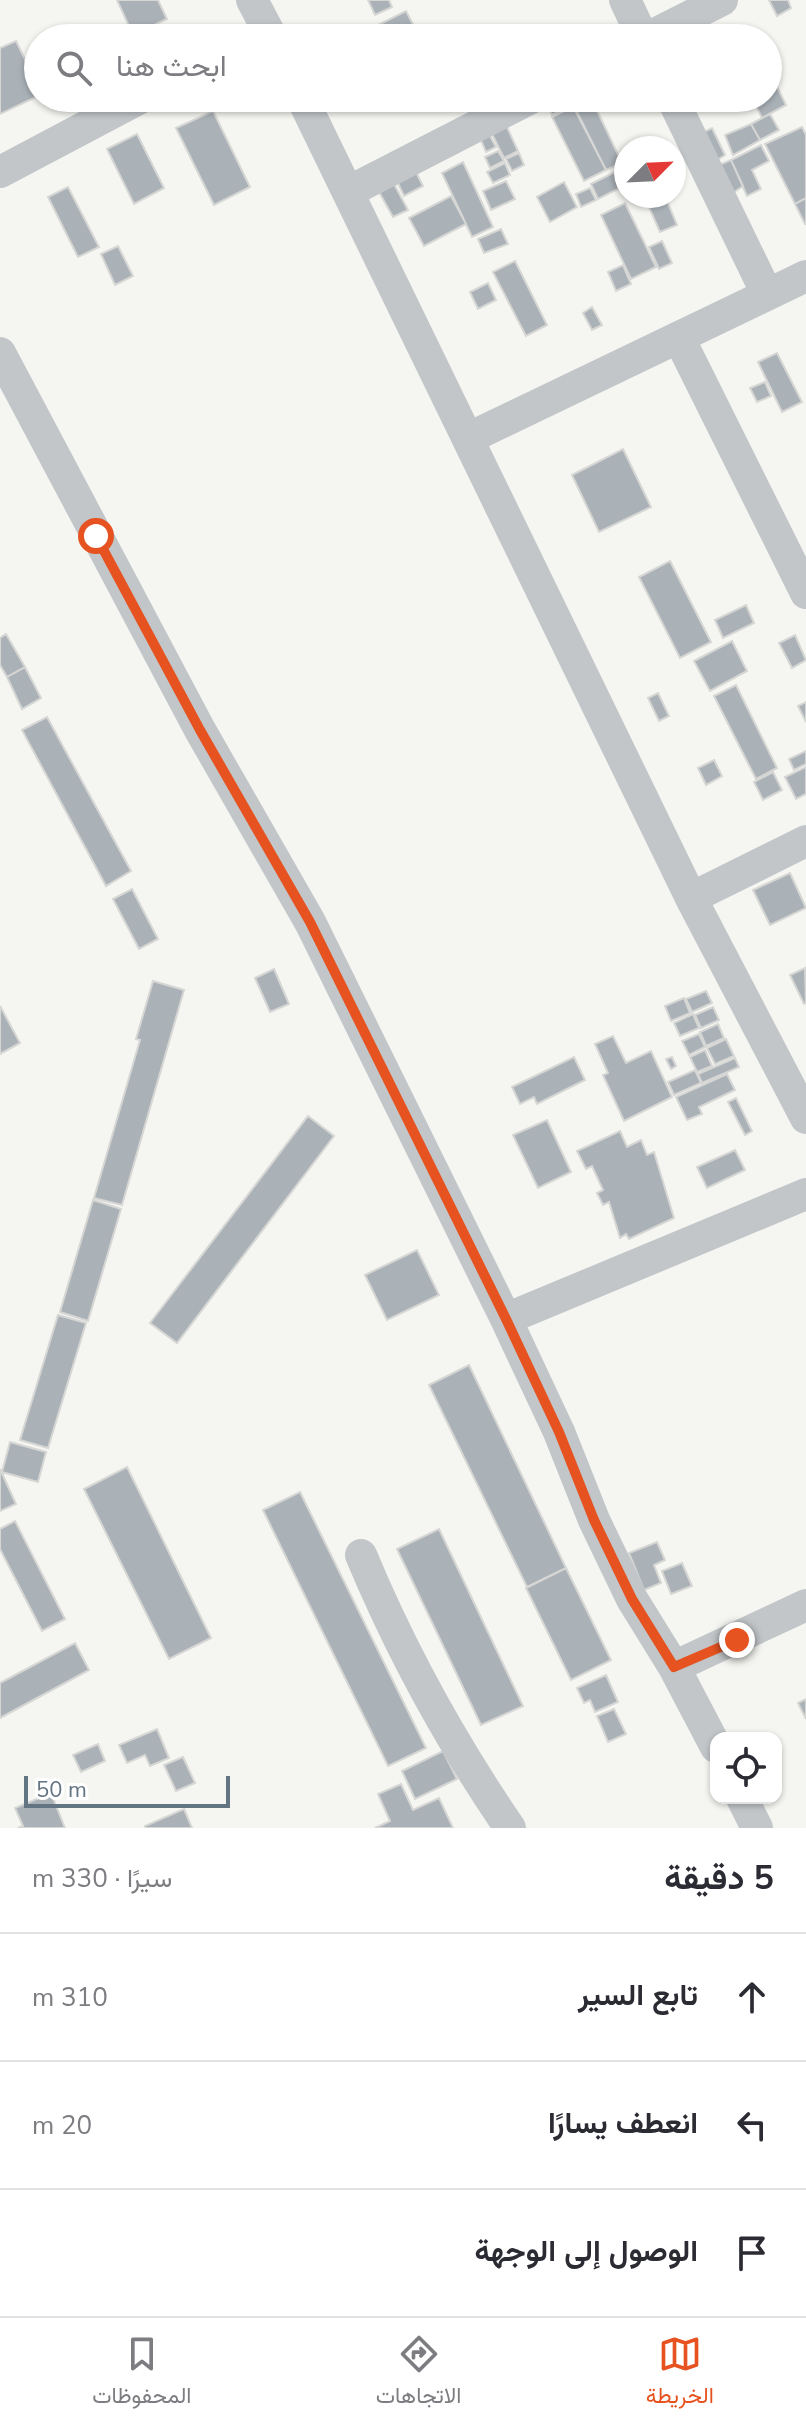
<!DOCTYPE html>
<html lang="ar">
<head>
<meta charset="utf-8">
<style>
	:root { --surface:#fff; --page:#f2f2f3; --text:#2b2b33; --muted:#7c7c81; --line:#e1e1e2; --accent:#e65320 }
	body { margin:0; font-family:"Nunito Sans",Vazirmatn,sans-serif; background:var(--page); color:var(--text); direction:rtl }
	.controls { position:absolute; right:24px; bottom:24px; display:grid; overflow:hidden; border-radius:16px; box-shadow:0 2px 6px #0004 }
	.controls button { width:72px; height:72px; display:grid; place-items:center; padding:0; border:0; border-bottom:2px solid var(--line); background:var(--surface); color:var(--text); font:40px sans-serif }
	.compass { position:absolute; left:614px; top:136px; width:72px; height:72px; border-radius:50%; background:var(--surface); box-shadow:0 2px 6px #0004; rotate:66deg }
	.scale { position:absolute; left:24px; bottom:20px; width:206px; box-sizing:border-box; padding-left:8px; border:4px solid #637483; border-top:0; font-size:22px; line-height:28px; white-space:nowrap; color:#637483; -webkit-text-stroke:6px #fff; paint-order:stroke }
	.stop { position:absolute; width:24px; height:24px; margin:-18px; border:6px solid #e65320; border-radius:50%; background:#fff }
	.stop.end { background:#e65320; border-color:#fff; box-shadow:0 2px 8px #0008 }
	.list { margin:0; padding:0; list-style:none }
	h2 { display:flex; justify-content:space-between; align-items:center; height:104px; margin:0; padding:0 32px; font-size:34px }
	h2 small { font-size:26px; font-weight:400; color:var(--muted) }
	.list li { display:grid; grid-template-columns:52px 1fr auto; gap:24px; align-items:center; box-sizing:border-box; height:128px; padding:0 32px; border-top:2px solid var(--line) }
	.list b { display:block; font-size:30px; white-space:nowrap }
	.list em { font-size:26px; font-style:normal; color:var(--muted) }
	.icon { flex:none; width:44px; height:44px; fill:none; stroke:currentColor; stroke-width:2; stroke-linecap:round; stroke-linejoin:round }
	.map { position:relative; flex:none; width:806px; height:1828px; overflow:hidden; direction:ltr }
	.search { position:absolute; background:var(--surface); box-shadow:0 2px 6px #0004; left:24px; right:24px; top:24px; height:88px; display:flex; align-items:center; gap:20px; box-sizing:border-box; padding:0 28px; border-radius:44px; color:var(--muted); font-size:30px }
	.sheet { height:488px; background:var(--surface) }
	nav { display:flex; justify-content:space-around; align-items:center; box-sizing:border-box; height:112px; border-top:2px solid var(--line); background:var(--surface); font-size:22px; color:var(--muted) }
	nav a { display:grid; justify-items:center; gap:4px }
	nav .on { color:var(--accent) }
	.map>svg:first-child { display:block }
	.building { fill:#aab2b8; stroke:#d6d6d4; stroke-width:2 }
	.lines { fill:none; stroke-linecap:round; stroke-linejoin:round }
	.street { stroke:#c2c6c9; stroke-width:32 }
	.route { stroke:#e65320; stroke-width:10 }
</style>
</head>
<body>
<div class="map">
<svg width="806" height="1828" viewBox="0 0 806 1828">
	<rect width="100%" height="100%" fill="#f5f5f1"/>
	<path class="building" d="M117,0H158L167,19L133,35Z
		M368,0H389L392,7L375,15Z
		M769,0H788L791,8L777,16Z
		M406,11L420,38H380L374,27Z
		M748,26L754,38H726Z
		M16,41L38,86V96L0,114V48Z
		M768,68L786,105L762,118L752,98H768Z
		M554,98H576L578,102L552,115L546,102Z
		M593,102L622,163L606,170L575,110Z
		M574,106L606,170L584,181L552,117Z
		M213,111L250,187L214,205L176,128Z
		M770,114L779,130L760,140L751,124Z
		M751,124L760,140L733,155L725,135Z
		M506,125L518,151L504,158L491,132Z
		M802,127L806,135V198L795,204L765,144Z
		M712,128L725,155L714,162L700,134Z
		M137,134L164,188L134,204L107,149Z
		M489,134L496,147L486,152L480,138Z
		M761,145L769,161L752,170L761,189L747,196L731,160Z
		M498,151L504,161L490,168L485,157Z
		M519,153L524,165L512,171L506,159Z
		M731,160L743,186L730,195L719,165Z
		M463,162L493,227L472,237L442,173Z
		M505,163L510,175L493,183L487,172Z
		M415,170L423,186L404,196L396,179Z
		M617,171L624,186L598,199L591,184Z
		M506,181L515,199L491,210L483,191Z
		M564,182L577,207L550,222L537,197Z
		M394,184L408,210L393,217L379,192Z
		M68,187L99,247L78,257L48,197Z
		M590,188L596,200L581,207L576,194Z
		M451,196L466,224L424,246L409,218Z
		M644,196H665L677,225L660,232Z
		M806,198V224H805L795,204Z
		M625,203L656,267L631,279L601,215Z
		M501,229L508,244L484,253L478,239Z
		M662,241L672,263L659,269L649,247Z
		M118,246L133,276L115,285L101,254Z
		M515,261L547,325L526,336L493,272Z
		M623,265L631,284L616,291L608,272Z
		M488,283L496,300L478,309L470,292Z
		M592,307L602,325L592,330L583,313Z
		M777,353L802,402L782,412L758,362Z
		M765,382L771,396L757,402L750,388Z
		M623,449L651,507L599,532L572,475Z
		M670,561L711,642L680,658L639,577Z
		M746,605L754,623L723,638L715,620Z
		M6,634L25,667L7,677L0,665V638Z
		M795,635L806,660L792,668L779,643Z
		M732,641L747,671L710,691L694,661Z
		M25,667L41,698L22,709L7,677Z
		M736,685L777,768L756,779L714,696Z
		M658,693L669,716L659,721L648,698Z
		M806,702V722L798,706Z
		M47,717L131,871L106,886L22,730Z
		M806,751V764L794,770L789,759Z
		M714,760L722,776L706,785L698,768Z
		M806,767V794L796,799L785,777Z
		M773,772L782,790L763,800L754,782Z
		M790,873L806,908L770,925L753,890Z
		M132,889L158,939L139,949L113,899Z
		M805,968L806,1003L804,1004L790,975Z
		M274,969L289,1004L270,1012L255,978Z
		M153,981L184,990L122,1205L94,1198L140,1040L136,1039Z
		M706,991L712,1003L692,1012L686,999Z
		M684,998L690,1013L671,1021L665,1006Z
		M0,1006L20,1043L0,1054Z
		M713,1007L719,1020L701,1028L695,1015Z
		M693,1014L699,1028L680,1036L674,1023Z
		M718,1024L724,1038L706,1046L700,1032Z
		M699,1034L705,1047L689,1055L682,1041Z
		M613,1036L626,1063L651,1051L672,1097L624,1121L603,1075L608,1073L595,1044Z
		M726,1039L734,1056L715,1064L707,1048Z
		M705,1050L712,1066L697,1072L690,1057Z
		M574,1057L585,1080L537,1104L534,1097L520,1104L512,1087Z
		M672,1057L676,1066L671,1069L666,1059Z
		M735,1058L739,1067L702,1083L698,1074Z
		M695,1070L701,1083L674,1095L668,1082Z
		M727,1074L735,1090L699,1107L702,1114L687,1120L676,1097Z
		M736,1098L752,1131L745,1135L728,1102Z
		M308,1116L334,1136L177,1343L150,1323Z
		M547,1120L571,1172L538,1188L513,1135Z
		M620,1131L627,1147L641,1140L647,1155L654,1152L674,1218L629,1239L626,1234L620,1238L609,1202L603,1205L597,1193L603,1190L592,1166L586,1169L577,1151Z
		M735,1150L745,1170L707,1188L697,1167Z
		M93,1200L121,1209L88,1321L60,1312Z
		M417,1250L439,1295L387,1320L365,1275Z
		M58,1315L86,1323L48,1448L20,1440Z
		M469,1365L566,1568L527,1587L429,1385Z
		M10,1442L46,1452L38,1482L2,1472Z
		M127,1467L211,1638L169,1659L84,1489Z
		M0,1469L16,1504L0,1511Z
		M300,1492L426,1748L388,1766L263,1510Z
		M15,1521L65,1619L42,1631L0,1549V1529Z
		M439,1529L523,1706L481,1725L397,1549Z
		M657,1542L665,1560L654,1565L661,1583L644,1590L629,1553Z
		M682,1563L692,1586L671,1594L662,1571Z
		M566,1568L611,1660L571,1680L526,1588Z
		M75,1643L89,1670L0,1718V1683Z
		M606,1675L618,1702L595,1712L590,1700L584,1703L577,1688Z
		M806,1699V1719L798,1703Z
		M614,1709L626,1734L608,1742L597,1716Z
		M157,1729L169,1758L150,1766L145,1755L127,1763L119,1745Z
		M98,1744L105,1761L81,1772L73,1755Z
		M443,1751L457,1779L415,1799L402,1771Z
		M183,1757L195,1783L176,1791L164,1765Z
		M401,1784L413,1810L439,1798L453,1828H375L390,1821L378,1794Z
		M51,1793L65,1828H18L23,1826L15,1808Z
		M184,1809L192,1828H146L145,1826Z"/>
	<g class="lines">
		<path class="street" d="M252,0L272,38
			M625,0L643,38
			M647,38L722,0
			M302,98L691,898L806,1118
			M672,98L767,294
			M0,172L140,98
			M348,192L531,98
			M679,338L806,593
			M0,353L200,730L310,922L506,1319L559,1432L594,1520L632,1599L674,1667
			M469,438L806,276
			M691,898L806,841
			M506,1319L806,1194
			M361,1555C401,1651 451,1742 510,1828
			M716,1747L674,1667L806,1605
			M742,1798L757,1828"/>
	</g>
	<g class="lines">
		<path class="route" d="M96,536L200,730L310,922L506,1319L559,1432L594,1520L632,1599L674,1667L737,1640"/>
	</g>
</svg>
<div class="controls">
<button><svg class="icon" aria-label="locate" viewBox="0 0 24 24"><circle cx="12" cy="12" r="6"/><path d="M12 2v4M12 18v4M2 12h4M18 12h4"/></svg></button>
</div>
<svg class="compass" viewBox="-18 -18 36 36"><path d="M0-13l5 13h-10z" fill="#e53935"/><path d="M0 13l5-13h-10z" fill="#7c7c81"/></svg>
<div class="scale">50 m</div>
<div class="stop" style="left:96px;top:536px"></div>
<div class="stop end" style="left:737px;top:1640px"></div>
<div class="search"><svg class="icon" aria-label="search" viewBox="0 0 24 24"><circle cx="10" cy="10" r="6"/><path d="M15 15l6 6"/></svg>ابحث هنا</div>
</div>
<section class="sheet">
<h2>5 دقيقة<small>سيرًا · 330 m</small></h2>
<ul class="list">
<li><svg class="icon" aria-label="ahead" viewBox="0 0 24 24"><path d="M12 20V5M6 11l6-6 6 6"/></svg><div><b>تابع السير</b></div><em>310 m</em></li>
<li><svg class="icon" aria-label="left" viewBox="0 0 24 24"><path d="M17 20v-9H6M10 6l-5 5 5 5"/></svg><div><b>انعطف يسارًا</b></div><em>20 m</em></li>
<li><svg class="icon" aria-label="arrive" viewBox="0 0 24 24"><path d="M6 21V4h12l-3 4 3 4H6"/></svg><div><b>الوصول إلى الوجهة</b></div></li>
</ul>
</section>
<nav>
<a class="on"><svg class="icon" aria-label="map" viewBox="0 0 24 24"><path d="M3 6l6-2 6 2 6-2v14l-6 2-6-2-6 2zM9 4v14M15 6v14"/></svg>الخريطة</a>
<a><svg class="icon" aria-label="directions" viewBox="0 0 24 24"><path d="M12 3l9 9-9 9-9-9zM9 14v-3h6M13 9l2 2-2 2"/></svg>الاتجاهات</a>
<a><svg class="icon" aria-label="saved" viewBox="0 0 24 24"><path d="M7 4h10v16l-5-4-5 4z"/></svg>المحفوظات</a>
</nav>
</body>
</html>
